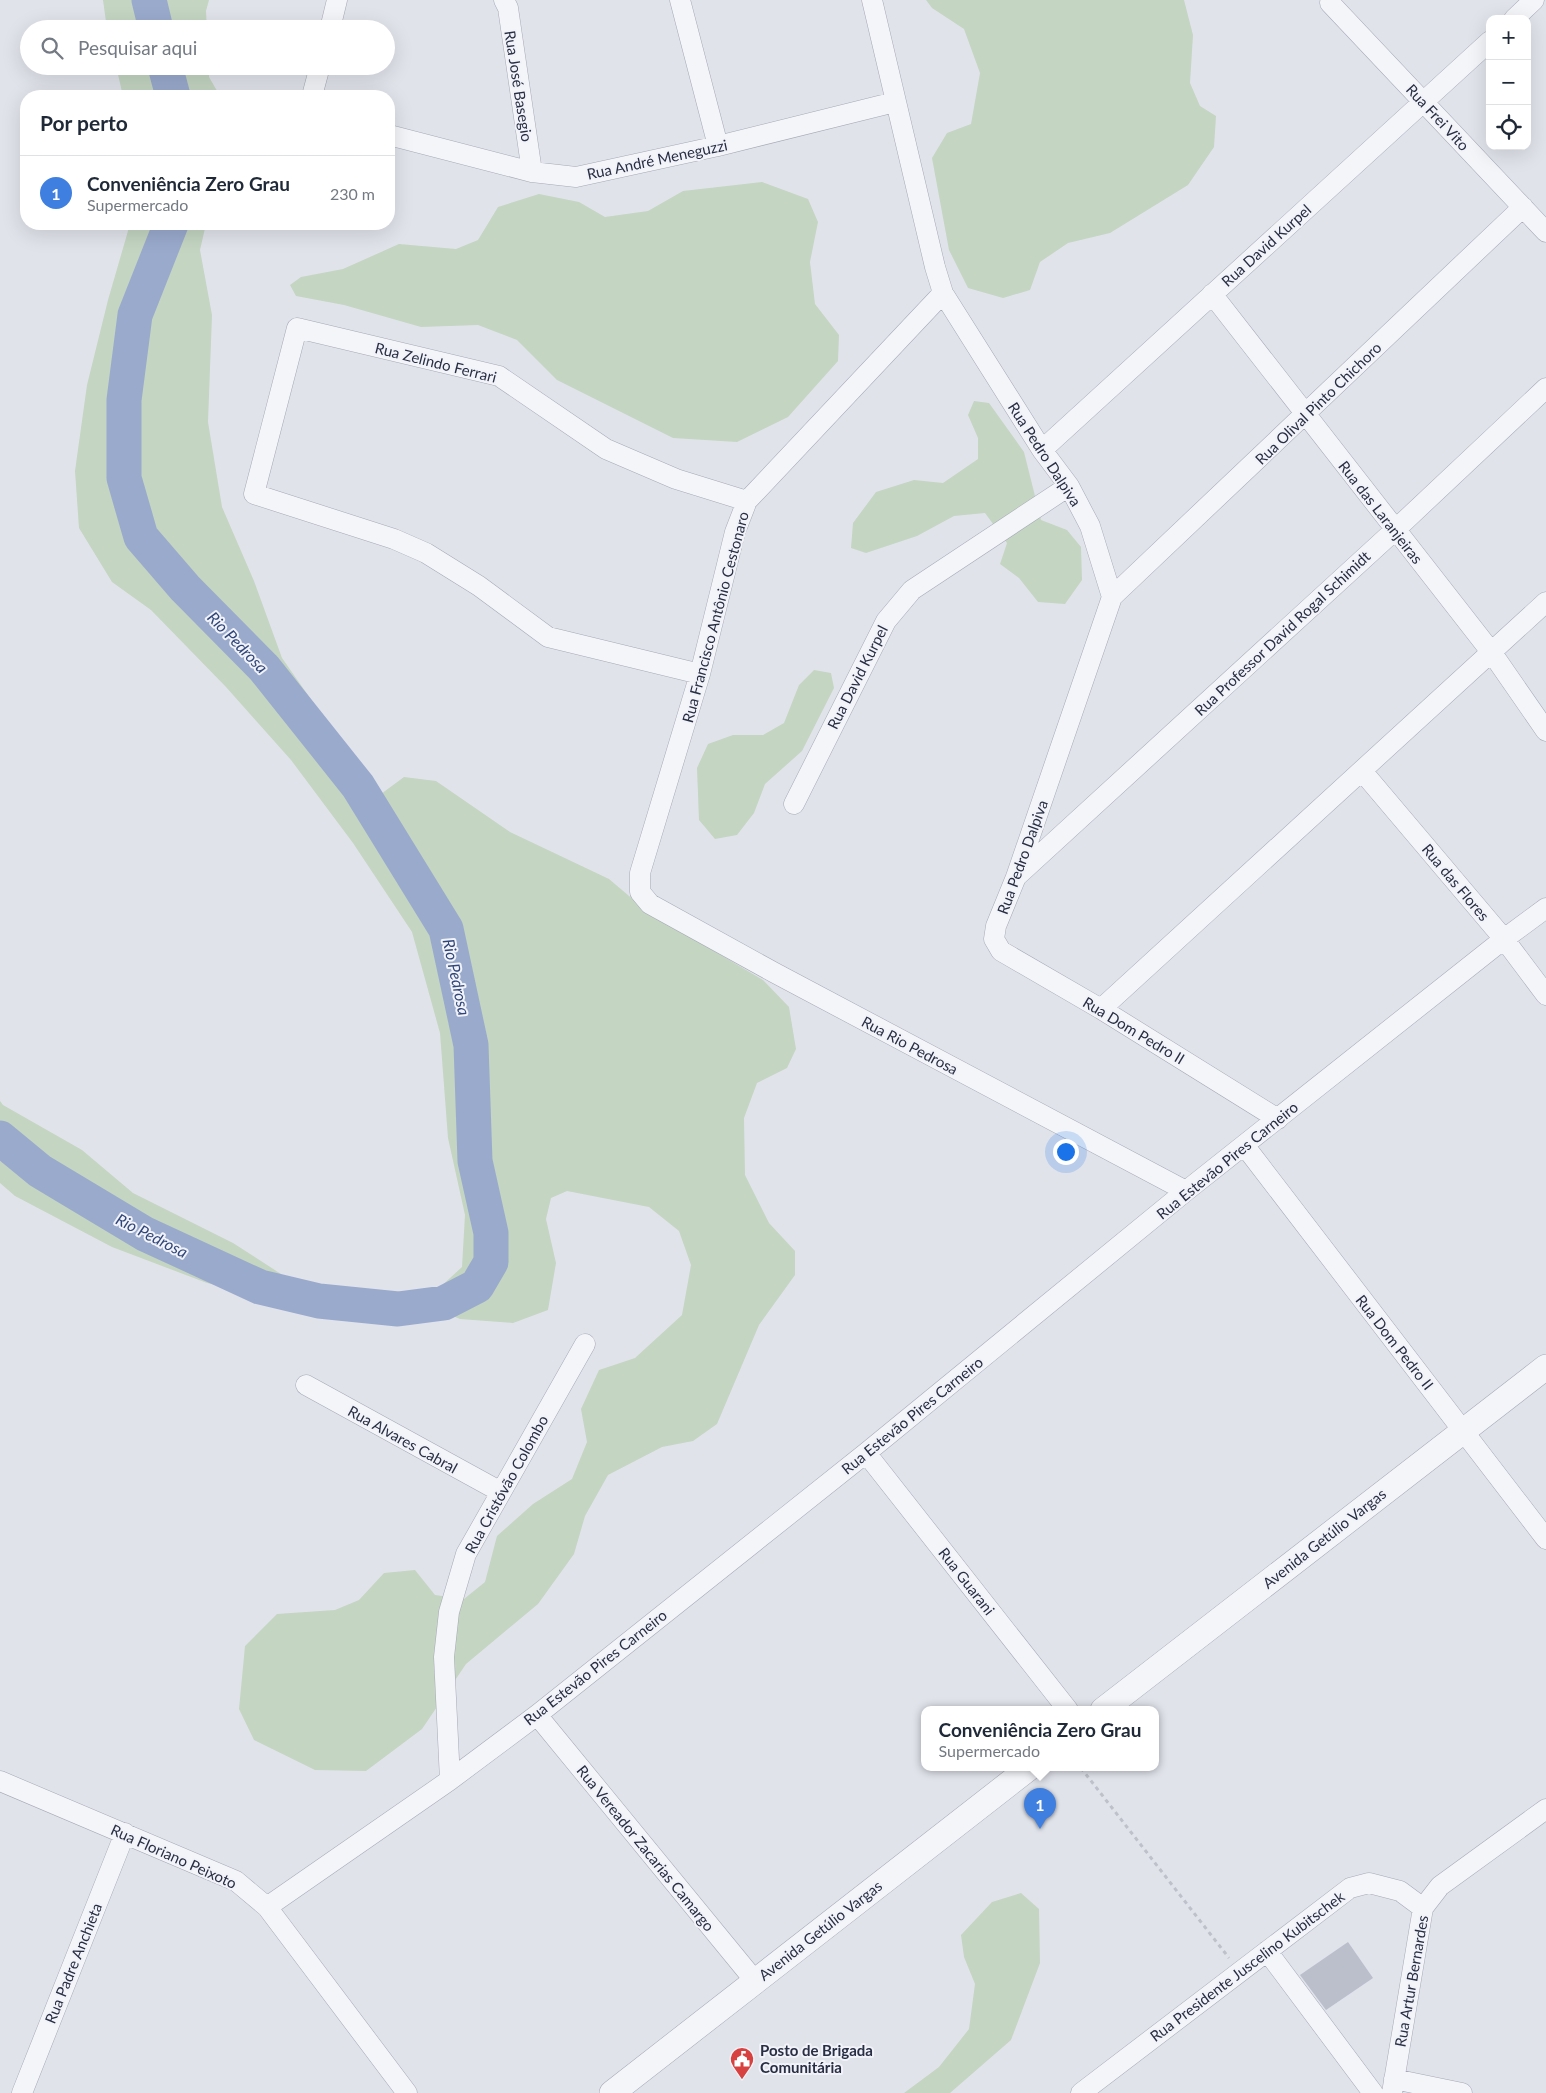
<!DOCTYPE html>
<html lang="pt">
<head>
<meta charset="utf-8">
<style>
	:root { --surface:#fff; --page:#f2f2f3; --text:#1f2937; --muted:#747a83; --line:#e0e1e3; --accent:#d7413f }
	body { margin:0; font-family:Lato,sans-serif; background:var(--page); color:var(--text) }
	.controls { position:absolute; right:15px; top:15px; display:grid; overflow:hidden; border-radius:10px; box-shadow:0 5px 20px #0002 }
	.controls button { width:45px; height:45px; display:grid; place-items:center; padding:0; border:0; border-bottom:1px solid var(--line); background:var(--surface); color:var(--text); font:25px sans-serif }
	.you { position:absolute; left:1065px; top:1151px; width:18px; height:18px; margin:-12px; border:4px solid #fff; border-radius:50%; background:#1a73e8; box-shadow:0 0 0 8px #1a73e833 }
	.badge { display:grid; place-items:center; width:32px; height:32px; border-radius:50%; background:var(--accent); color:#fff; font-size:16px; font-weight:700 }
	.pin { position:absolute; translate:-50% -41px; filter:drop-shadow(0 1px 2px #0008) }
	.pin::after { content:''; position:absolute; top:26px; width:18px; height:15px; background:inherit; clip-path:polygon(0 0,100% 0,50% 100%) }
	.popup { position:absolute; left:921px; top:1706px; width:238px; height:65px; box-sizing:border-box; display:grid; place-content:center; border-radius:10px; background:var(--surface); filter:drop-shadow(0 1px 4px #0005); font-size:16px; white-space:nowrap; color:var(--muted) }
	.popup b { font-size:19px; color:var(--text) }
	.popup::after { content:''; position:absolute; left:50%; top:100%; margin-left:-10px; border:10px solid transparent; border-top-color:var(--surface) }
	.list { margin:0; padding:0; list-style:none }
	h2 { display:flex; justify-content:space-between; align-items:center; height:65px; margin:0; padding:0 20px; font-size:21px }
	h2 small { font-size:16px; font-weight:400; color:var(--muted) }
	.list li { display:grid; grid-template-columns:32px 1fr auto; gap:15px; align-items:center; box-sizing:border-box; height:75px; padding:0 20px; border-top:1px solid var(--line) }
	.list b { display:block; font-size:19px; white-space:nowrap }
	.list p { margin:0; font-size:16px; white-space:nowrap; color:var(--muted) }
	.list em { font-size:16px; font-style:normal; color:var(--muted) }
	.icon { flex:none; width:28px; height:28px; fill:none; stroke:currentColor; stroke-width:2; stroke-linecap:round; stroke-linejoin:round }
	.map { position:relative; flex:none; width:1546px; height:2093px; overflow:hidden }
	.search { position:absolute; background:var(--surface); box-shadow:0 5px 20px #0002; left:20px; top:20px; width:375px; height:55px; display:flex; align-items:center; gap:12px; box-sizing:border-box; padding:0 18px; border-radius:28px; color:var(--muted); font-size:19px }
	.panel { position:absolute; background:var(--surface); box-shadow:0 5px 20px #0002; left:20px; top:90px; width:375px; height:140px; border-radius:20px }
	.map>svg:first-child { display:block }
	.green { fill:#c4d5c2 }
	.lines { fill:none; stroke-linecap:round; stroke-linejoin:round }
	.river { stroke:#9aaacd; stroke-width:35 }
	.building { fill:#bbbecb }
	.minor-casing { stroke:#a6a9b6; stroke-width:21 }
	.tertiary-casing { stroke:#a6a9b6; stroke-width:26 }
	.path { stroke:#bfc1ca; stroke-width:3; stroke-dasharray:4 4; stroke-linecap:butt }
	.minor { stroke:#f4f5f9; stroke-width:20 }
	.tertiary { stroke:#f4f5f9; stroke-width:25 }
	.labels { text-anchor:middle; dominant-baseline:central; stroke-width:4; stroke-linejoin:round; paint-order:stroke }
	.street-label { font-size:15px; fill:#282e44; stroke:#f1f3f8 }
	.poi-label { font-size:15px; font-weight:bold; fill:#282e44; stroke:#f1f3f8; text-anchor:start }
	.water-label { font-size:16px; font-style:italic; fill:#2f457b; stroke:#f1f3f8 }
</style>
</head>
<body>
<div class="map">
<svg width="1546" height="2093" viewBox="0 0 1546 2093">
	<rect width="100%" height="100%" fill="#e1e3eb"/>
	<path class="green" d="M103,0H209L206,11L207,29H107Z
		M926,0H1184L1193,35L1190,83L1200,106L1216,116L1214,147L1188,185L1110,233L1068,243L1040,262L1030,290L1003,298L968,288L949,250L932,158L947,133L971,124L980,73L964,29L932,8Z
		M116,66H209V77L220,96H123Z
		M762,182L808,199L818,222L810,262L815,304L839,335L838,361L788,417L737,442L673,438L557,380L517,340L478,325L421,327L344,305L296,296L290,285L301,277L343,269L399,244L456,249L478,240L498,207L539,194L579,202L605,217L648,211L683,191Z
		M130,224H206L200,250L212,315L208,422L222,507L254,581L282,658L345,748L367,789L381,794L404,777L436,781L510,832L609,879L648,912L763,980L789,1007L796,1049L787,1068L757,1083L744,1118L745,1175L769,1223L795,1251V1275L759,1325L717,1424L693,1441L662,1447L608,1475L585,1516L574,1554L538,1604L466,1664L422,1729L366,1771L315,1770L254,1740L239,1709L245,1646L277,1614L335,1610L359,1600L384,1573L415,1570L435,1595L464,1599L485,1582L497,1536L533,1504L572,1479L587,1442L581,1409L599,1370L635,1358L682,1315L691,1265L679,1231L649,1207L567,1191L551,1198L546,1219L556,1263L548,1310L513,1323L460,1319L439,1310L437,1290L462,1267L465,1215L448,1138L440,1033L412,932L353,843L291,760L226,687L151,610L112,582L79,528L75,471L87,385L108,300Z
		M974,401L989,403L1024,452L1041,520L1067,530L1081,547L1082,580L1065,604L1038,602L1019,578L1000,564L1007,543L985,513L954,516L917,536L866,553L851,548L853,523L876,492L914,480L943,483L978,459V438L968,415Z
		M814,670L831,673L834,688L802,751L765,784L754,813L737,835L715,839L699,820L697,768L708,744L733,735H763L784,723L799,685Z
		M0,1101L3,1105L82,1150L133,1193L233,1243L281,1274L286,1287L266,1296L207,1283L112,1247L15,1196L0,1183Z
		M1021,1893L1039,1909L1040,1963L1011,2040L950,2093H904L939,2067L969,2029L975,1984L964,1957L961,1935L992,1902Z"/>
	<g class="lines">
		<path class="river" d="M149,0L156,29
			M165,66L173,96
			M0,1138L40,1171L145,1234L260,1287L319,1301L398,1309L444,1303L477,1286L491,1262V1233L475,1161L471,1045L446,929L358,786L264,668L185,588L141,537L124,478V400L135,315L171,224"/>
	</g>
	<path class="building" d="M1348,1942L1373,1978L1326,2010L1300,1975Z"/>
	<g class="lines">
		<g class="minor-casing">
			<path id="minor" d="M504,0L508,8L532,172
				M680,0L718,146
				M872,0L935,267L943,293L1042,450L1069,486L1090,526L1112,597L1016,877L996,926L994,939L1001,951L1101,1009L1278,1119
				M1330,3L1546,232
				M1514,19L1534,0
				M330,29L337,0
				M312,96L320,66
				M389,135L532,172L576,177L718,146L895,102
				M943,293L747,501L735,532L700,674L640,873V892L650,904L775,973L1186,1191
				M1212,294L1492,653L1546,731
				M1042,450L1490,41
				M1112,597L1523,207
				M700,674L548,637L479,586L426,553L394,539L254,494L297,328L499,376L606,449L676,479L747,501
				M1362,771L1504,939L1546,995
				M794,804L886,621L912,590L1069,486
				M1017,876L1395,530L1546,388
				M1101,1009L1546,602
				M1244,1145L1546,1539
				M306,1385L501,1492
				M866,1453L1068,1710
				M537,1715L755,1981
				M450,1780L444,1657L449,1612L466,1554L585,1344
				M0,1781L236,1881L267,1907L407,2093
				M267,1907L450,1780L537,1715L866,1453L1186,1191L1504,939L1546,908
				M1267,1951L1373,2093
				M1394,2079L1462,2093
				M22,2093L125,1833
				M1081,2093L1350,1888L1369,1883L1400,1891L1423,1908
				M1392,2093L1423,1908L1440,1886L1546,1809"/>
		</g>
		<g class="tertiary-casing">
			<path id="tertiary" d="M1103,1710L1546,1367
				M612,2093L1029,1768"/>
		</g>
		<path class="path" d="M1081,1768L1229,1958"/>
		<use href="#minor" class="minor"/>
		<use href="#tertiary" class="tertiary"/>
	</g>
	<defs>
		<g id="civic-pin" transform="scale(1.25)"><path d="M0 17L-7.5 6A9.5 9.5 0 1 1 7.5 6Z" fill="#d7413f" stroke="#f1f3f8"/><path d="M-.6-6.5H3V-4.5H.6V-3L4-1V1h2V6H-6V1h2V-1L-.6-3ZM-1.2 2.5V6h2.4V2.5Z" fill="#fff"/></g>
	</defs>
	<g fill-rule="evenodd">
		<use href="#civic-pin" x="742" y="2059"/>
	</g>
	<g class="labels">
		<g class="street-label">
			<text transform="translate(519 86) rotate(81)">Rua José Basegio</text>
			<text transform="translate(1438 117) rotate(47)">Rua Frei Vito</text>
			<text transform="translate(657 159) rotate(-12)">Rua André Meneguzzi</text>
			<text transform="translate(1266 245) rotate(-42)">Rua David Kurpel</text>
			<text transform="translate(436 362) rotate(14)">Rua Zelindo Ferrari</text>
			<text transform="translate(1318 403) rotate(-44)">Rua Olival Pinto Chichoro</text>
			<text transform="translate(1045 454) rotate(57)">Rua Pedro Dalpiva</text>
			<text transform="translate(1381 512) rotate(52)">Rua das Laranjeiras</text>
			<text transform="translate(715 617) rotate(-75)">Rua Francisco Antônio Cestonaro</text>
			<text transform="translate(1282 633) rotate(-43)">Rua Professor David Rogal Schimidt</text>
			<text transform="translate(857 677) rotate(-63)">Rua David Kurpel</text>
			<text transform="translate(1022 857) rotate(-70)">Rua Pedro Dalpiva</text>
			<text transform="translate(1456 882) rotate(50)">Rua das Flores</text>
			<text transform="translate(1134 1030) rotate(31)">Rua Dom Pedro II</text>
			<text transform="translate(910 1045) rotate(28)">Rua Rio Pedrosa</text>
			<text transform="translate(1227 1160) rotate(-39)">Rua Estevão Pires Carneiro</text>
			<text transform="translate(1395 1342) rotate(52)">Rua Dom Pedro II</text>
			<text transform="translate(912 1415) rotate(-39)">Rua Estevão Pires Carneiro</text>
			<text transform="translate(403 1439) rotate(29)">Rua Alvares Cabral</text>
			<text transform="translate(506 1484) rotate(-61)">Rua Cristóvão Colombo</text>
			<text transform="translate(1324 1538) rotate(-38)">Avenida Getúlio Vargas</text>
			<text transform="translate(967 1581) rotate(52)">Rua Guarani</text>
			<text transform="translate(595 1667) rotate(-38)">Rua Estevão Pires Carneiro</text>
			<text transform="translate(646 1848) rotate(51)">Rua Vereador Zacarias Camargo</text>
			<text transform="translate(174 1856) rotate(24)">Rua Floriano Peixoto</text>
			<text transform="translate(820 1930) rotate(-38)">Avenida Getúlio Vargas</text>
			<text transform="translate(73 1963) rotate(-68)">Rua Padre Anchieta</text>
			<text transform="translate(1247 1966) rotate(-37)">Rua Presidente Juscelino Kubitschek</text>
			<text transform="translate(1411 1981) rotate(-80)">Rua Artur Bernardes</text>
		</g>
		<g class="poi-label">
			<text x="760" y="2050">Posto de Brigada<tspan x="760" dy="17">Comunitária</tspan></text>
		</g>
		<g class="water-label">
			<text transform="translate(238 642) rotate(46)">Rio Pedrosa</text>
			<text transform="translate(457 977) rotate(78)">Rio Pedrosa</text>
			<text transform="translate(152 1235) rotate(27)">Rio Pedrosa</text>
		</g>
	</g>
</svg>
<div class="controls">
<button>+</button>
<button>−</button>
<button><svg class="icon" aria-label="locate" viewBox="0 0 24 24"><circle cx="12" cy="12" r="6"/><path d="M12 2v4M12 18v4M2 12h4M18 12h4"/></svg></button>
</div>
<div class="you"></div>
<div class="pin badge" style="left:1040px;top:1829px;background:#3f7fe0">1</div>
<div class="popup"><b>Conveniência Zero Grau</b>Supermercado</div>
<div class="search"><svg class="icon" aria-label="search" viewBox="0 0 24 24"><circle cx="10" cy="10" r="6"/><path d="M15 15l6 6"/></svg>Pesquisar aqui</div>
<section class="panel">
<h2>Por perto<small></small></h2>
<ul class="list">
<li><span class="badge" style="background:#3f7fe0">1</span><div><b>Conveniência Zero Grau</b><p>Supermercado</p></div><em>230 m</em></li>
</ul>
</section>
</div>
</body>
</html>
